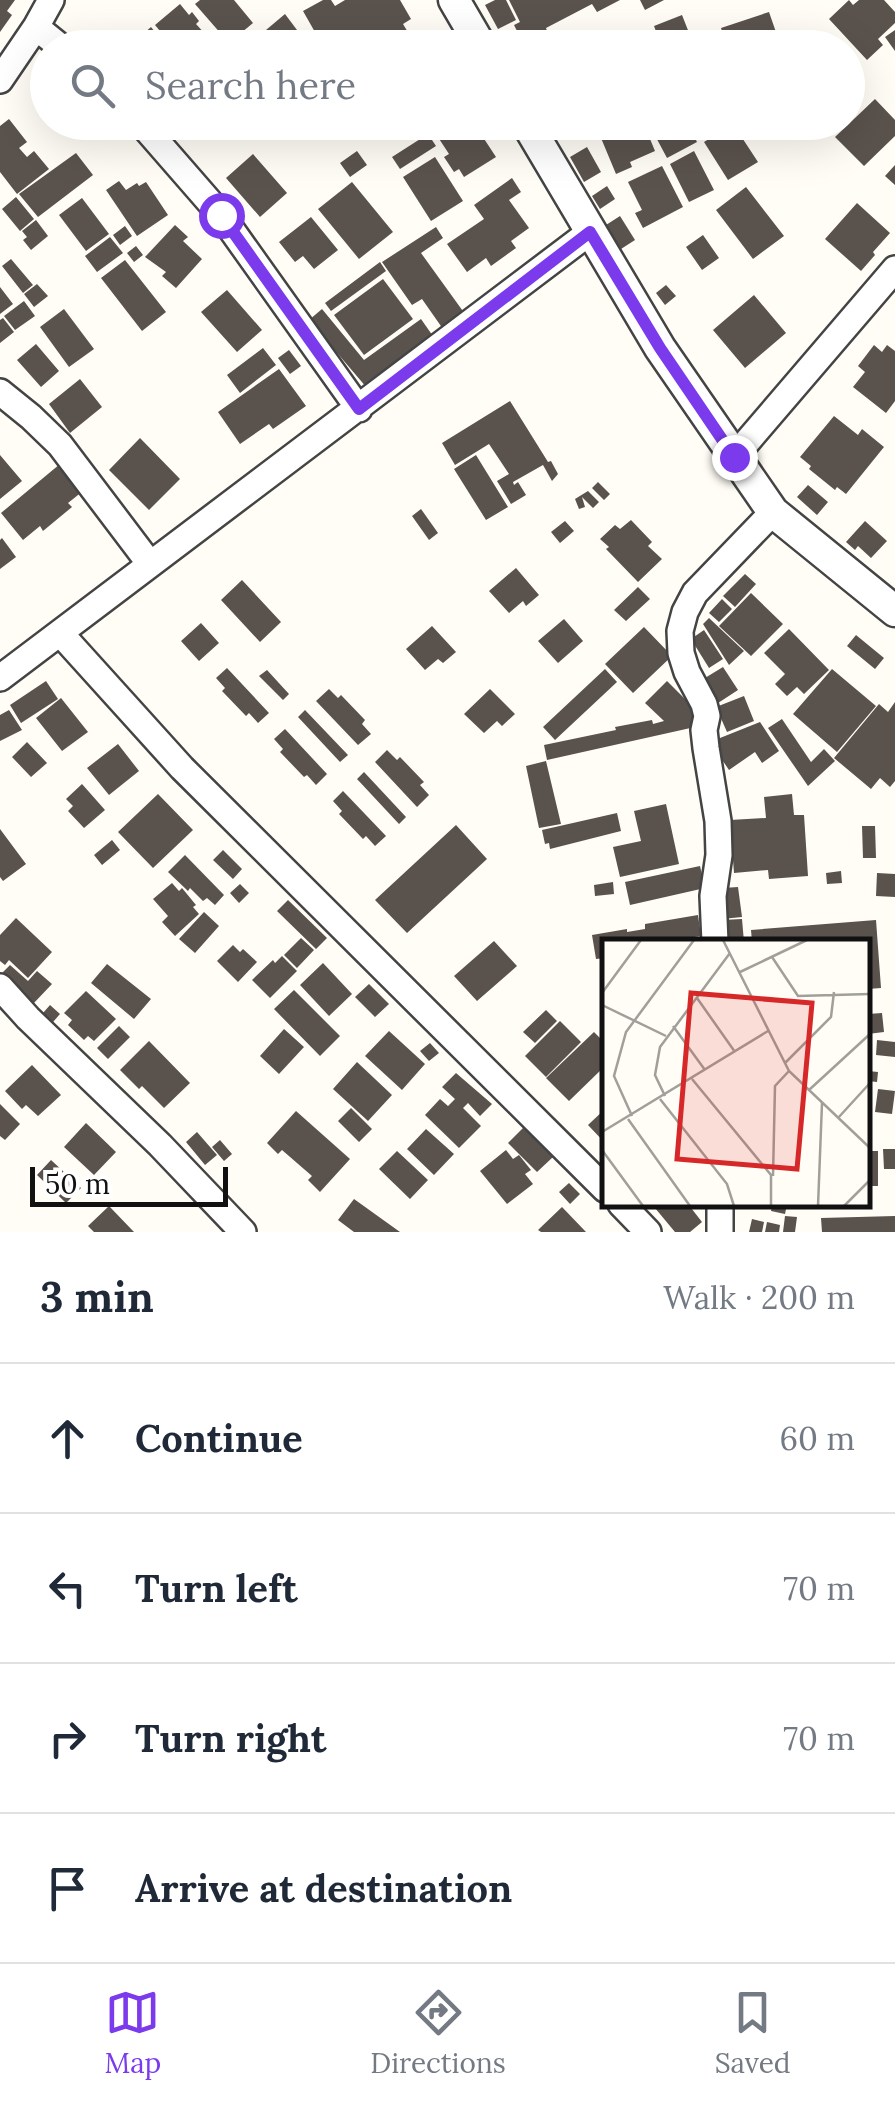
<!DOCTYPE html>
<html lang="en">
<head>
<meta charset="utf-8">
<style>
	:root { --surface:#fff; --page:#f2f2f3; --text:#1f2937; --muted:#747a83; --line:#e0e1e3; --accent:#7c3aed }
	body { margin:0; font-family:Lora,serif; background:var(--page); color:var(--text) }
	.scale { position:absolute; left:30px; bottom:25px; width:198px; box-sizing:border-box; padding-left:10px; border:5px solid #111; border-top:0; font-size:28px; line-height:35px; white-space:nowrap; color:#111; -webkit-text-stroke:8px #fff; paint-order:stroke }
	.stop { position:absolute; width:30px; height:30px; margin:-22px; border:8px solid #7c3aed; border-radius:50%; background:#fff }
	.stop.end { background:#7c3aed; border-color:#fff; box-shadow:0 2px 10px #0008 }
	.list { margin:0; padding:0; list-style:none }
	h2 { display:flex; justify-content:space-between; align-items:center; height:130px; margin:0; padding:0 40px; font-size:42px }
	h2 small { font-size:32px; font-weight:400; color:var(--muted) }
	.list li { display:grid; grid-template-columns:65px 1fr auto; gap:30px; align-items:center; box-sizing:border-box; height:150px; padding:0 40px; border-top:2px solid var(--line) }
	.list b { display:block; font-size:38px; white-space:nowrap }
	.list em { font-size:32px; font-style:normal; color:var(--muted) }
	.icon { flex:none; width:55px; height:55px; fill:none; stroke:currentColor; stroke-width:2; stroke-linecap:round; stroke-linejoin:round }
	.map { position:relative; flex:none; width:895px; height:1232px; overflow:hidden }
	.search { position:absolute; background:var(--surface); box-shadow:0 10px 40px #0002; left:30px; right:30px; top:30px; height:110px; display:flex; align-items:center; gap:25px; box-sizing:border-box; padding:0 35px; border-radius:55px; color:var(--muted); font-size:38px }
	.sheet { height:730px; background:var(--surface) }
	nav { display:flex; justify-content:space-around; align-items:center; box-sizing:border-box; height:140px; border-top:2px solid var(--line); background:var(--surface); font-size:28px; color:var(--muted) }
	nav a { display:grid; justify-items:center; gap:5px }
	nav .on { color:var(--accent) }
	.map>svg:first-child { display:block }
	.building { fill:#5a524d }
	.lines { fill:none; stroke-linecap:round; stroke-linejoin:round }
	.minor-casing { stroke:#444; stroke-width:30 }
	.tertiary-casing { stroke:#444; stroke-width:35 }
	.minor { stroke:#fff; stroke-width:25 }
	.tertiary { stroke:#fff; stroke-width:30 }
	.route { stroke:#7c3aed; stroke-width:12 }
	.inset-road { fill:none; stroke:#a09f9a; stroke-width:2.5 }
	.view { fill:#d62828; fill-opacity:0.15; stroke:#d62828; stroke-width:5 }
	.inset-edge { fill:none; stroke:#111; stroke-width:5 }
</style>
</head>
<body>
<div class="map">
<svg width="895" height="1232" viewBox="0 0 895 1232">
	<rect width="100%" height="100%" fill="#fffdf5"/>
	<path class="building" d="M0,0H15L7,11L12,15L0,32Z
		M200,0H234L253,23L229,43L195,4Z
		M323,0H331L335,6L345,0H400L411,19L403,24L409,34L385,47L379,37L361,48H324L303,11Z
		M495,0H506L516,20L498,29L485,5Z
		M509,0H620L597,12L592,4L546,28L547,31L523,43L514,25L520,22Z
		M640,0H664L645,10Z
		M849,0L853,5L859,0H884L895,12V23L878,39L883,45L867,60L829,19Z
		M180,4L189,15L192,12L199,21L196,24L206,35L203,37L211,48H174L155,25Z
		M769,12L778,38L750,48H727L721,28Z
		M285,14L300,34L283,48H280L266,30Z
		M682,15L695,48H662L654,26Z
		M151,27L168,48H127Z
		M895,30V51L885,37Z
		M875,99L895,120V136L864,166L835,137Z
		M9,119L27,142L19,148L27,157L34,151L49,169L17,194L0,172V126Z
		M441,122H473L496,157L464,177L459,169L454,172L444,157L449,154L432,128Z
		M637,122H643L655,151L630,162L632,167L616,174L601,138Z
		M662,122H687L697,142L667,158L651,128Z
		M756,122H782L763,134Z
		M733,124L758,162L728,180L704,142Z
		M428,134L436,146L400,169L392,157Z
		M587,147L601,172L584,182L570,157Z
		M357,151L367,165L350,177L340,163Z
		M694,151L714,190L689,202L670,164Z
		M76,153L93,175L38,217L19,194Z
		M253,154L287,193L260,217L226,178Z
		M435,157L463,201L431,221L403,177Z
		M895,165V185L885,176Z
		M662,166L683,207L643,228L635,213L642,210L628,182Z
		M512,178L521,192L509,200L529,228L511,241L516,248L491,266L486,258L467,272L447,244L484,219L474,205Z
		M119,181L126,190L137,183L139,186L146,182L168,215L137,236L106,190Z
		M352,182L393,232L359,259L318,209Z
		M607,186L615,199L600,209L592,196Z
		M746,187L784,236L753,259L716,210Z
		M16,197L34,219L20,231L2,209Z
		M82,198L109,234L86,251L59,215Z
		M857,203L890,233L873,252L875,255L861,271L825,239Z
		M620,216L635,240L621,249L606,225Z
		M311,217L338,250L314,269L303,256L295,262L279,242Z
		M36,220L48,236L31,250L23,240L27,237L22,231Z
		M175,225L188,237L183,241L202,259L176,288L162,276L166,272L145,257Z
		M125,226L132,236L120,245L113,235Z
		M436,227L443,238L421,253L465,314L443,329L422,299L412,305L382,262Z
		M703,235L719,258L702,270L686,247Z
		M110,237L123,253L97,272L85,256Z
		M136,246L143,255L134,262L127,253Z
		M11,259L33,285L23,293L2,266Z
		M125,260L166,312L142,331L101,278Z
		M380,262L386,271L331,311L325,303Z
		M383,279L413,319L364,355L334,315Z
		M37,284L48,296L34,307L24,294Z
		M666,285L676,296L665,305L656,293Z
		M0,287L13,304L0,314Z
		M227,290L262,330L237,352L201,312Z
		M754,295L786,333L745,368L713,330Z
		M24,301L35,316L15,330L4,316Z
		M64,309L94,349L69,367L40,327Z
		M322,309L364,360L421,319L435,339L367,388L309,320Z
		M3,318L14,332L0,343V320Z
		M36,344L59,371L41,387L17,360Z
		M874,345L882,352L887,345L895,351V401L886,413L853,387L865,372L858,366Z
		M263,348L276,365L240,393L227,375Z
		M289,350L301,366L290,374L278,358Z
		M279,369L306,406L273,429L269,424L240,444L218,412Z
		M80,379L102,407L70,433L49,404Z
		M510,401L548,462L551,461L558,474L552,481L543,465L513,482L514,485L518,482L526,495L511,504L497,481L509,474L489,444L455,465L442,443Z
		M834,416L858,435L862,429L884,447L846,494L837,487L835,490L809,469L811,466L800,457Z
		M140,438L180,479L149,510L109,470Z
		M0,455L22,481L0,499Z
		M476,455L508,507L486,520L454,469Z
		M60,464L83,491L68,503L72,507L43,531L40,526L23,540L1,513Z
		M598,482L610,494L604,500L592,488Z
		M808,485L828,502L817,515L797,497Z
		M588,491L599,502L593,508L582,497L585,507L579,509L575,499Z
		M421,509L438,533L429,540L412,516Z
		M631,520L652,542L648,546L662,559L638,582L606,549L609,547L600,539L615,525L620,529Z
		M565,521L574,531L560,543L551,532Z
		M865,521L887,541L871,558L858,546L855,550L846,542Z
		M2,538L16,557L0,569V540Z
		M516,568L539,595L526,606L523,601L509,613L489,591Z
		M745,574L756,584L735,607L723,596Z
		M242,580L281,622L260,642L221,600Z
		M638,587L650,599L626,621L614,610Z
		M751,593L783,624L751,656L719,626Z
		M722,599L732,609L719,622L709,613Z
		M709,618L744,651L729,665L703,624Z
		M564,619L583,641L558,663L538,641Z
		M201,623L219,643L199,661L181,641Z
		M432,626L456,652L443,663L438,659L425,670L406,649Z
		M644,627L672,656L633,693L605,664Z
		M789,629L829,670L804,694L797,687L787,696L775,684L785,674L764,653Z
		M704,630L723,659L709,668L691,639Z
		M856,635L884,658L875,669L847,646Z
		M723,667L738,690L715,705L700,681Z
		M227,668L269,713L258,723L249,713L246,716L222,691L225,688L216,678Z
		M605,669L617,682L555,740L543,727Z
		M832,669L876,706L837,752L793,714Z
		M267,670L289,694L283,700L259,676Z
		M46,681L58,699L21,723L10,705Z
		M667,681L691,705L695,727L547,760L544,745L616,730L615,727L652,720L653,724L664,721L645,703Z
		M329,689L338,698L341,695L365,720L362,724L371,734L358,745L316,701Z
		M490,689L515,714L502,726L497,721L484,733L464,714Z
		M744,696L754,721L727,732L716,707Z
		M61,698L88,732L62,751L36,718Z
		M895,702V781L890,787L880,778L871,789L834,758L879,704L888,712Z
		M9,710L22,730L0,741V715Z
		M305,710L348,755L340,762L298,717Z
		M782,719L811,762L824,749L835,761L808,786L768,728Z
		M760,722L779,751L762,763L755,752L729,770L710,742Z
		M285,729L327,774L316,785L307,775L304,777L280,752L283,749L274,739Z
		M27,742L47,763L31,777L12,757Z
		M118,744L139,771L109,795L87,768Z
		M387,750L397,760L400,757L424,782L420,785L429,795L417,807L375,762Z
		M546,761L561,824L539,828L526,766Z
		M364,772L406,817L399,824L357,779Z
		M82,784L105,810L84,828L68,811L73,806L66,799Z
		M343,791L386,836L375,846L366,836L363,839L339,814L342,811L333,801Z
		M158,794L193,830L153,868L118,832Z
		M792,794L794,815H804L808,876L769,879L768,870L734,873L730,820L766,818L764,797Z
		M666,804L679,864L620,877L613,847L641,841L634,811Z
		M617,813L621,831L550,849L549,843L545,844L542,830Z
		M456,825L487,859L407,933L375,900Z
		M862,826H875L876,858H863Z
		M0,829L26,864L3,881L0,877Z
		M112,840L120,850L102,865L94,855Z
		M223,850L242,869L233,879L213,860Z
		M185,855L224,895L215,905L207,898L203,901L190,888L188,891L168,872Z
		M700,866L705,888L630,905L625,882Z
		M841,871L842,883L827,884L826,873Z
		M877,873L895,874V897L876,896Z
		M613,882L614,894L595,896L594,885Z
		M172,883L179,891L182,888L196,905L193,907L199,914L175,936L162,922L168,916L153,899Z
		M240,884L249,893L239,903L230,893Z
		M738,887L742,917L722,919L723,888Z
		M288,900L327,938L316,949L277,911Z
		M204,912L219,926L195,953L179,939Z
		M698,915L701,936L663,942H605V958L596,959L592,935L627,929V932L645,929V924Z
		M16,918L52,952L28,978L9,960L5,965L0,961V935Z
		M742,919L744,942H723L722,920Z
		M876,920L881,988L868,989V942H752L751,930Z
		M301,938L314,950L297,968L284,955Z
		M494,941L517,966L477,1001L454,976Z
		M233,945L240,952L243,949L257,962L238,982L217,961Z
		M282,956L297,971L270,998L252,980L273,960L275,963Z
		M323,963L352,994L329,1016L300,985Z
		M107,964L151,999L134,1019L91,983Z
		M10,965L28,981L37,971L52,984L33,1004L0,975Z
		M369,984L389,1004L375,1017L355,997Z
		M294,990L340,1036L320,1056L274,1009Z
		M86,991L116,1019L94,1041L88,1036L84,1040L68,1025L72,1020L64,1013Z
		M50,1005L60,1014L53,1022L43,1013Z
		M546,1010L557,1021L535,1043L523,1032Z
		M882,1013L884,1032L868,1034V1014Z
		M560,1021L581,1042L546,1077L525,1056Z
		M119,1026L130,1037L108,1059L97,1048Z
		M284,1029L304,1047L279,1074L260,1056Z
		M389,1031L425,1064L402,1090L365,1056Z
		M594,1032L605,1043V1066L569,1101L546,1078Z
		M877,1040L895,1042V1057L876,1055Z
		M149,1041L190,1083L164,1108L142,1086L139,1089L120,1070Z
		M430,1043L439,1053L429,1061L420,1051Z
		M357,1062L392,1095L368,1121L333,1089Z
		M32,1065L61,1095L38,1116L26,1105L22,1109L5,1091Z
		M868,1071L878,1072L877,1082L868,1081Z
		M456,1073L492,1104L480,1116L468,1103L463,1108L481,1126L459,1148L425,1115L440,1099L448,1106L455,1099L442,1087Z
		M878,1089L895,1091L892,1114L875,1112Z
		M0,1104L20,1124L5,1140L0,1136Z
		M351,1108L372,1129L359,1142L338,1121Z
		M605,1109V1143L588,1125Z
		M296,1111L350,1159L320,1192L308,1180L312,1176L282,1150L278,1154L267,1143Z
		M86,1123L116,1152L94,1175L64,1147Z
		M524,1127L553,1157L537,1172L508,1143Z
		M426,1129L454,1154L434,1175L407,1149Z
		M197,1132L217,1155L205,1165L186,1142Z
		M220,1140L232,1154L224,1161L212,1147Z
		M883,1149H895V1169H884Z
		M506,1150L513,1159L519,1155L531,1170L525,1174L533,1184L507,1204L480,1171Z
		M397,1151L428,1180L410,1199L379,1169Z
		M868,1151H878V1186H868Z
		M51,1160L64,1172L60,1176L63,1178L67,1174L81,1188L66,1203L37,1175Z
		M569,1183L580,1194L570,1204L559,1192Z
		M354,1199L400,1232H354L338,1220Z
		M660,1204H688L702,1222L690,1232H675L655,1208Z
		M772,1204H787L785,1214L771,1211Z
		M109,1206L134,1232H94L88,1226Z
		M562,1207L586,1232H541L538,1230Z
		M785,1216L797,1217L795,1232H783Z
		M895,1216V1232H822L821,1218Z
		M752,1219L764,1222L762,1232H749Z
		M767,1222L780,1225L779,1232H765Z"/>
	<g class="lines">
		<g class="minor-casing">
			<path id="minor" d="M36,27L62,48
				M0,80L36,27L51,0
				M140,122L221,215L359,409
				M0,392L31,417L60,445L150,564
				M734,457L895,269
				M60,633L182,768L605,1189
				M0,678L590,232
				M715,942L713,896L719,855L718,821L706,748L704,730L707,716L704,704L687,672L681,653L680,631L685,612L695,593L773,512
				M0,987L28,1018L160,1145L243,1232
				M621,1204L648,1232
				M720,1204V1232"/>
		</g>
		<g class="tertiary-casing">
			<path id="tertiary" d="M454,0L482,48
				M526,122L660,348L773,512L895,611"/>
		</g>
		<use href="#minor" class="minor"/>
		<use href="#tertiary" class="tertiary"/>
	</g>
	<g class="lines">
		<path class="route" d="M221,215L359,409L590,232L660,348L734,457"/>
	</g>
	<g transform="translate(602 939)">
		<rect width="268" height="268" fill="#fffdf5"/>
		<path class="inset-road" d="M121,1L187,132L268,209M170,18L196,57L268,55M138,33L205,1M0,54L39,1M95,59L133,113M0,66L64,97M71,87L103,131M183,124L229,78L232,53M90,140L169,236V267M207,151L268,95M63,157L53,136L58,108L128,14M58,160L125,245L132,267M30,177L12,137L24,93L92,1M236,179L268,144M26,180L88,267M0,193L166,92M0,211L41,267M171,237L173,147L187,132M216,267L220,164M242,267L268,241"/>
		<path class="view" d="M89,54L210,64L195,230L75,220Z"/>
		<rect width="268" height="268" class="inset-edge"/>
	</g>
</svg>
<div class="scale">50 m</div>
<div class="stop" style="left:221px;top:215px"></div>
<div class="stop end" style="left:734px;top:457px"></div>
<div class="search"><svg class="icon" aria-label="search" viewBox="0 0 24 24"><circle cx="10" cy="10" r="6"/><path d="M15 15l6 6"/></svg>Search here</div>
</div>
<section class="sheet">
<h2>3 min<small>Walk · 200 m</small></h2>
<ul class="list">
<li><svg class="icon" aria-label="ahead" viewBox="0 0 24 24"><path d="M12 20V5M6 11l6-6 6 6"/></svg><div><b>Continue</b></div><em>60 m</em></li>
<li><svg class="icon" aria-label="left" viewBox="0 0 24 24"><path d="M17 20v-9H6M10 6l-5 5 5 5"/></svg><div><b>Turn left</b></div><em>70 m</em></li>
<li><svg class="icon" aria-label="right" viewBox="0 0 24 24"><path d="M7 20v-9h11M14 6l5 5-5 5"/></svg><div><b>Turn right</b></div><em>70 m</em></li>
<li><svg class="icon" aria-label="arrive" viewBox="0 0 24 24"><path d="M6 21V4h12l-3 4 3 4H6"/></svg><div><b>Arrive at destination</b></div></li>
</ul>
</section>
<nav>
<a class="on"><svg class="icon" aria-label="map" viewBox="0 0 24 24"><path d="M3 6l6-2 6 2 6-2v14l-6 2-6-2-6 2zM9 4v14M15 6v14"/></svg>Map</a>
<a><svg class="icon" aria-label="directions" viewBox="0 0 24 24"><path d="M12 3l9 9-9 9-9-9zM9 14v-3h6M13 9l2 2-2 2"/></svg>Directions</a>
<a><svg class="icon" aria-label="saved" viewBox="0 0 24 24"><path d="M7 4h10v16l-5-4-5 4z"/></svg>Saved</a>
</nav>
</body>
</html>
